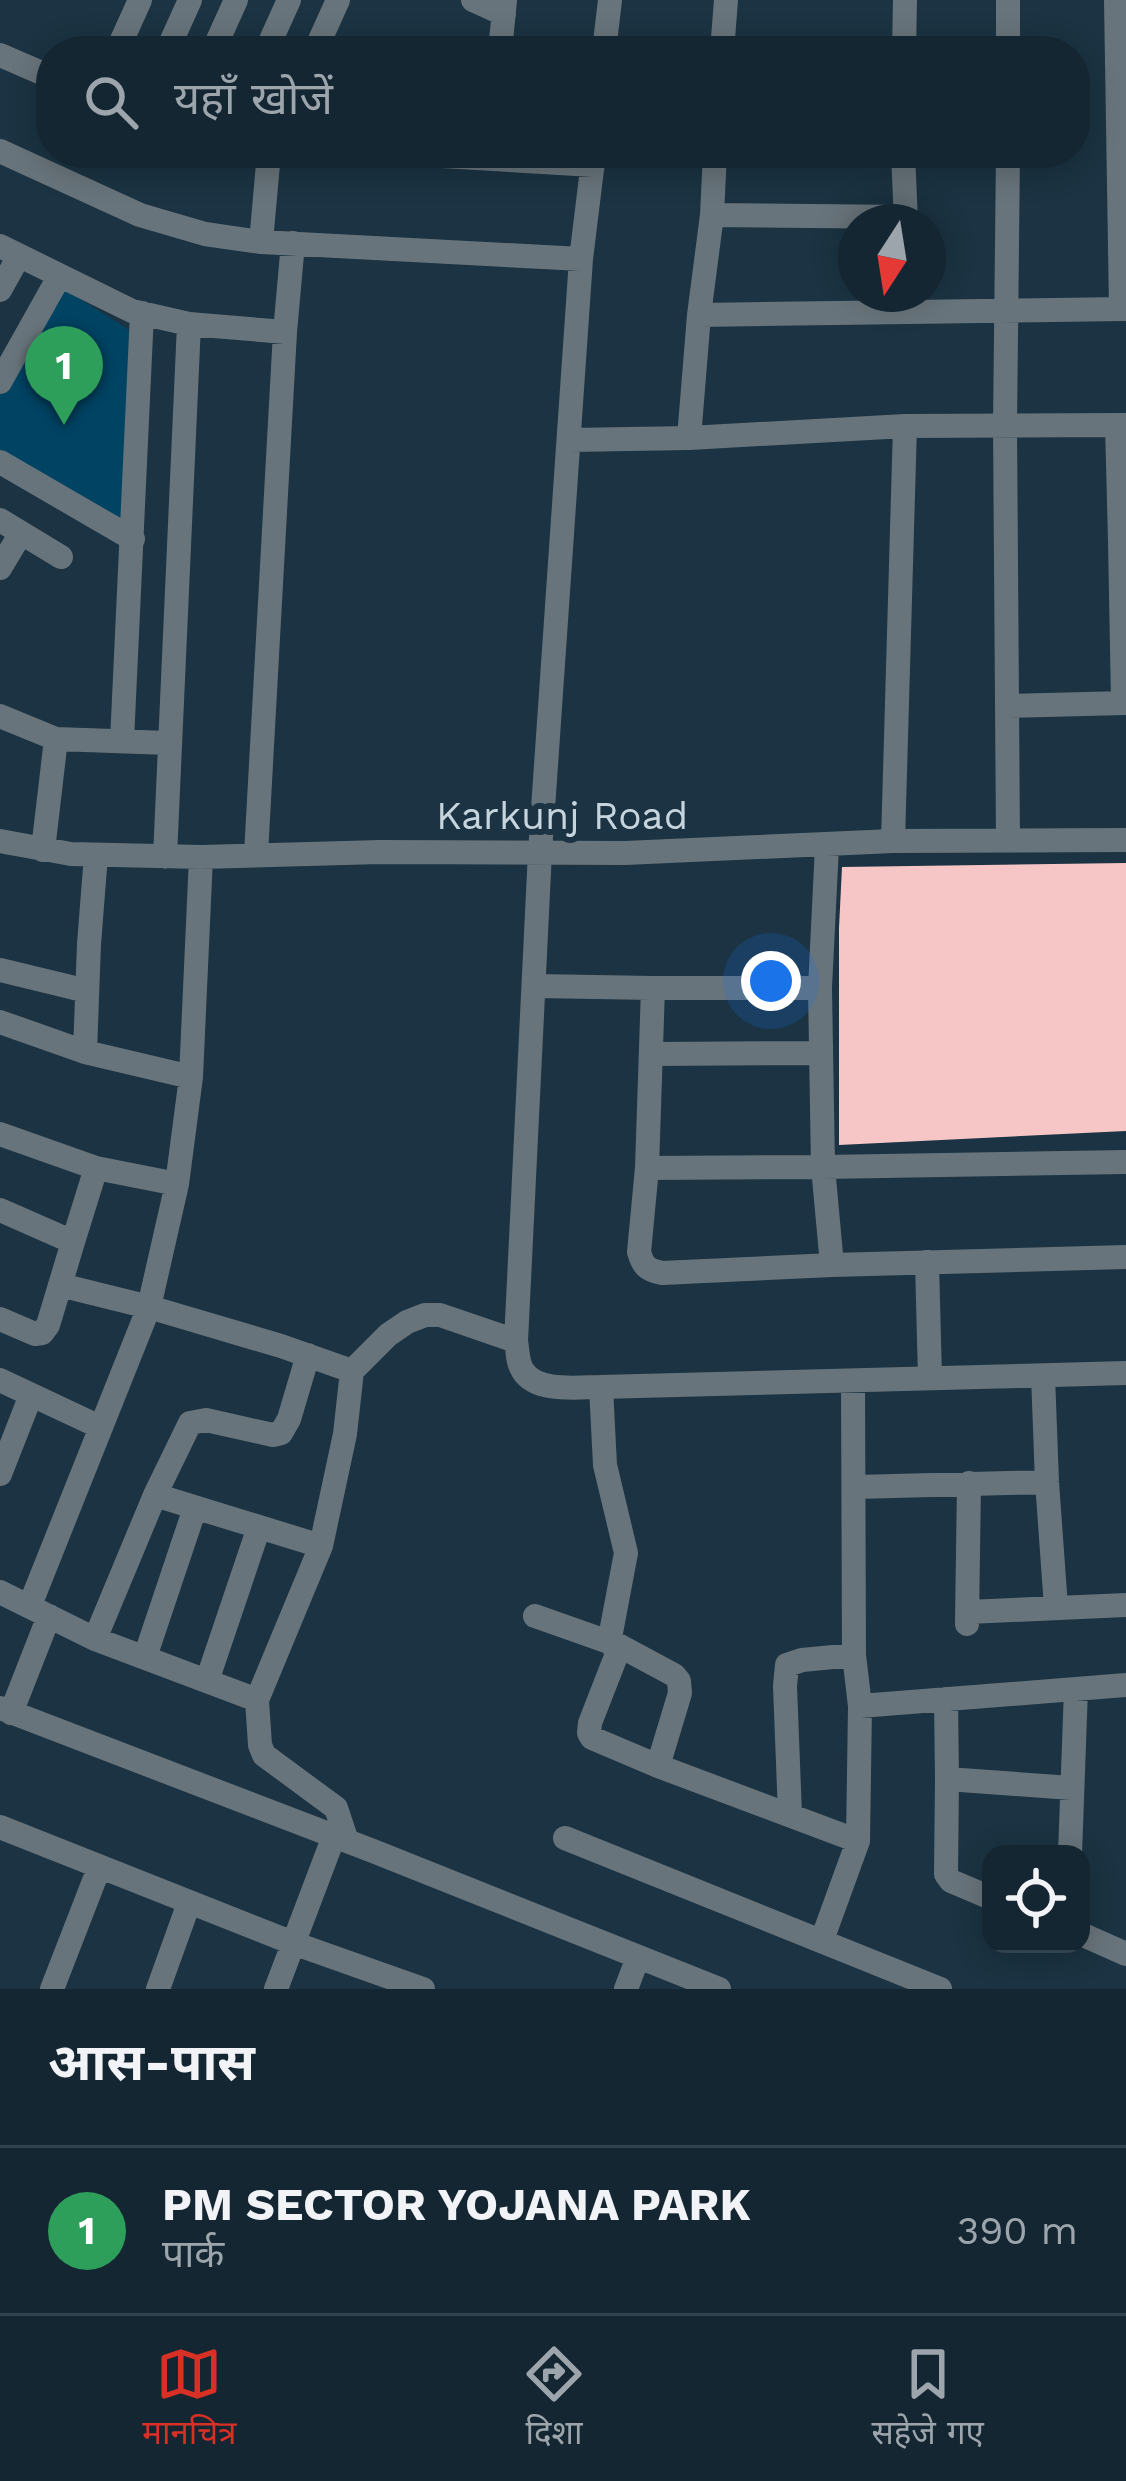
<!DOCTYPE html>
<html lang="hi">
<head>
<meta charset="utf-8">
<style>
	:root { --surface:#142632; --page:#1d2e3a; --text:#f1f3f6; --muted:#9da5ac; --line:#33434d; --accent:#d93025 }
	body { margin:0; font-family:"Work Sans","Noto Sans Devanagari",sans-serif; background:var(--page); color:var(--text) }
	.controls { position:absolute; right:36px; bottom:36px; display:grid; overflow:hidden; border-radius:24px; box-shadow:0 6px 30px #0003 }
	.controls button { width:108px; height:108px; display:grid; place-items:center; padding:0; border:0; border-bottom:3px solid var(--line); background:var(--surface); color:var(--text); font:60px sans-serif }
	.compass { position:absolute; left:838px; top:204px; width:108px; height:108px; border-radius:50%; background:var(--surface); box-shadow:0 6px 30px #0003; rotate:192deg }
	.you { position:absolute; left:771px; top:981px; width:42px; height:42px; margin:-30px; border:9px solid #fff; border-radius:50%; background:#1a73e8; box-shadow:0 0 0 18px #1a73e833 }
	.badge { display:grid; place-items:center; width:78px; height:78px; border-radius:50%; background:var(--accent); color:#fff; font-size:39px; font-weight:700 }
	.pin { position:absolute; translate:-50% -99px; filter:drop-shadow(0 3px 6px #0008) }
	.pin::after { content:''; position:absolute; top:63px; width:42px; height:36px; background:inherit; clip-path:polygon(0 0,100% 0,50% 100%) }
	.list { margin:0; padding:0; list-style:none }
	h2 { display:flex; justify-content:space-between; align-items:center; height:156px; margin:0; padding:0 48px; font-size:51px }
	h2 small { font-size:39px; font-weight:400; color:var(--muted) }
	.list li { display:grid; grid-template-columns:78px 1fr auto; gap:36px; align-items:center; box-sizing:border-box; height:168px; padding:0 48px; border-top:3px solid var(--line) }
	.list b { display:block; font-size:45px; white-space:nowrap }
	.list p { margin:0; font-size:39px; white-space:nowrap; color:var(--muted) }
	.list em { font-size:39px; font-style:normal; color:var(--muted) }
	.icon { flex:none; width:66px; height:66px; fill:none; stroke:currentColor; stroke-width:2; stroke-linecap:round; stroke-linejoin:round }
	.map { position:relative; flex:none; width:1126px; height:1989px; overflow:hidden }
	.search { position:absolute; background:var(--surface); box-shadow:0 6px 30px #0003; left:36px; right:36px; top:36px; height:132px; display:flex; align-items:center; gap:30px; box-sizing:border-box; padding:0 42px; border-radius:48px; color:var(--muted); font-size:45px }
	.sheet { height:324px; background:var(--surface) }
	nav { display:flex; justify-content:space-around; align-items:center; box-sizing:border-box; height:168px; border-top:3px solid var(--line); background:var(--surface); font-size:33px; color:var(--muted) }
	nav a { display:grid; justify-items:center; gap:6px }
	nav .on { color:var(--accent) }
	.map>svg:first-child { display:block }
	.green { fill:#004363 }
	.building { fill:#f6c6c7 }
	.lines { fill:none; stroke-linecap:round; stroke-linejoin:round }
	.minor { stroke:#68747b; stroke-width:24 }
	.labels { text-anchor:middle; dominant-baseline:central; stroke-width:12; stroke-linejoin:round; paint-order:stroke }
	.street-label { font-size:39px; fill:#c6d4dd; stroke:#1b3342 }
</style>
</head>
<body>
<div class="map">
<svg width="1126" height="1989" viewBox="0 0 1126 1989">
	<rect width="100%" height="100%" fill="#1b3342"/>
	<path class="green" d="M61,287L134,333L122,525L0,461V388Z"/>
	<path class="building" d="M1126,863V1131L839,1145V928L842,867Z"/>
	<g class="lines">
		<path class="minor" d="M473,0L504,14
			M1116,0L1121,309
			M117,51L140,0
			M167,51L190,0
			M213,51L236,0
			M266,51L289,0
			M315,51L338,0
			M500,51L505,0
			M604,51L610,0
			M722,51L726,0
			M904,51L905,0
			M1008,51V0
			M0,55L51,77
			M0,151L140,215L205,234L261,242L581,259
			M391,153L593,165
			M594,153L581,259L540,852L516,1341C518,1351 517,1362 523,1371C537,1393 578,1387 601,1387L1126,1373
			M903,153L906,222
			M1008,153L1005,425L1008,840
			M712,215L906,217
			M261,242L269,153
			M0,246L132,311L189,324L285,332
			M0,290L19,256
			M699,315L712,215L715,153
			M0,382L59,277
			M1117,425L1120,541
			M689,438L699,315L1126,309
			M569,440L689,438L905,426L1126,425
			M0,462L133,539
			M0,520L61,557
			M0,568L21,533
			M1123,703L1120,541L1126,540
			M1007,706L1126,703
			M0,716L56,739L169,743
			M122,741L142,313
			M0,841L71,854L201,857L380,852L625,853L893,841L1126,840
			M893,841L905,426
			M827,846L820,988L823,1167L1126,1162
			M43,850L56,739
			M256,854L285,332L293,243
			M165,857L189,324
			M0,970L87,991
			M536,986L653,988
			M820,988H653L647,1168L639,1252C643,1266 647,1270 662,1273L832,1265L1126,1257
			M0,1022L85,1052L191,1077
			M85,1052L89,944L96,855
			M652,1054L821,1053
			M0,1134L96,1168L177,1184
			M647,1168L823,1167L832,1265
			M0,1210L73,1242L96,1168
			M927,1262L930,1378
			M60,1285L149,1307L281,1346L352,1371
			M0,1319L35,1334L42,1333L48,1325L73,1242
			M1043,1376L1047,1482L1056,1607
			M0,1380L100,1427
			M601,1387L605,1465L626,1553L609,1643
			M0,1474L31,1395
			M855,1487L1047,1482
			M155,1495L321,1546
			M0,1592L95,1639L257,1700
			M30,1605L149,1307L177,1184L191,1077L201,857
			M968,1612L1126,1605
			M535,1616L620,1646L674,1675L679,1681L680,1693L658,1766
			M967,1624L969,1483
			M95,1639L155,1495L190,1423L206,1420L273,1435L281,1433L289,1419L308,1355
			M620,1646L590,1723L589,1733L592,1738L658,1766L858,1841
			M145,1657L195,1508
			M207,1681L259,1527
			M946,1699L947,1779
			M860,1706L1126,1685
			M0,1708L373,1851L719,1989
			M11,1713L49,1616
			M790,1815L785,1686L787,1665L802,1660L854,1655
			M0,1827L293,1943L423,1989
			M565,1838L940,1989
			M347,1841L336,1808L264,1755L260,1745L257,1700L321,1546L345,1434L352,1371L388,1335L407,1322L425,1315H440L516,1341
			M1070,1854L1076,1689
			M991,1898L951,1881L946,1874L947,1779L1071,1788
			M1081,1934L1126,1954
			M822,1940L858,1841L860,1706L854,1655L853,1381
			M52,1989L99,1868
			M158,1989L189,1903
			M276,1989L334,1836
			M626,1989L638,1957"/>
	</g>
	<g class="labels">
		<g class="street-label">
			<text x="562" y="815">Karkunj Road</text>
		</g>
	</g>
</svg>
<div class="controls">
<button><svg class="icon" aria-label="locate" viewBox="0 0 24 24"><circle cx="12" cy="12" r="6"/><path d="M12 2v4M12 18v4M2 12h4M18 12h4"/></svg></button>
</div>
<svg class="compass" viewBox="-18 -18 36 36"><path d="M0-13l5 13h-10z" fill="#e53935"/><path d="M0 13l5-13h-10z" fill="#9da5ac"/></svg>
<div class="you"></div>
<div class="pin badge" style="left:64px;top:425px;background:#2e9e5b">1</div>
<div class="search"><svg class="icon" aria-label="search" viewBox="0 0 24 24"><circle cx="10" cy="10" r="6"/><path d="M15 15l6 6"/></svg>यहाँ खोजें</div>
</div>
<section class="sheet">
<h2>आस-पास<small></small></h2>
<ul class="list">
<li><span class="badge" style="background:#2e9e5b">1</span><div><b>PM SECTOR YOJANA PARK</b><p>पार्क</p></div><em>390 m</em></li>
</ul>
</section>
<nav>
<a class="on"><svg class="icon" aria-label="map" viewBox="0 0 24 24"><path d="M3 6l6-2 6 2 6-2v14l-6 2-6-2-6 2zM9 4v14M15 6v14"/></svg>मानचित्र</a>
<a><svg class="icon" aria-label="directions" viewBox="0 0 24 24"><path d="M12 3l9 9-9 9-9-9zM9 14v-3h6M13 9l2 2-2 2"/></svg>दिशा</a>
<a><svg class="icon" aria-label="saved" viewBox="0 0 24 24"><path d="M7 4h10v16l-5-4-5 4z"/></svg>सहेजे गए</a>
</nav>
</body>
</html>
